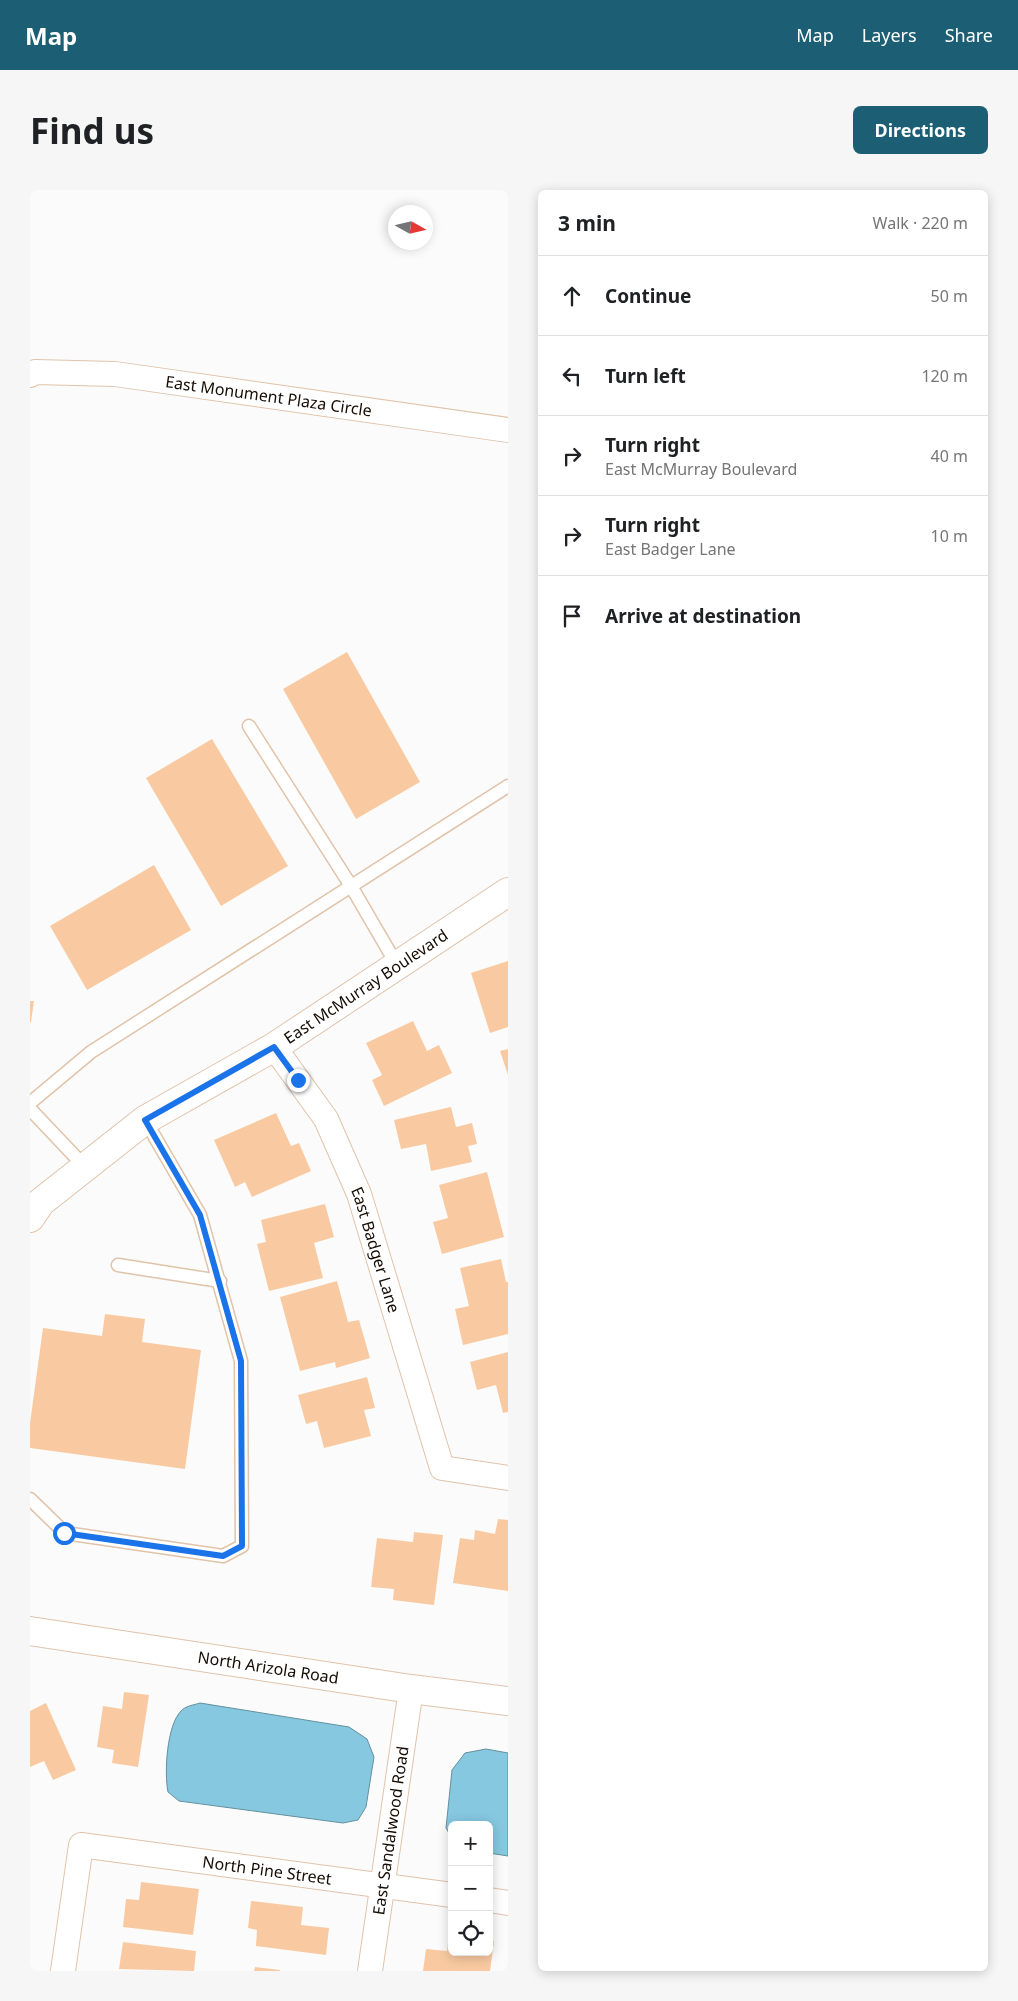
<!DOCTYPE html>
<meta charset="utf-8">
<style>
:root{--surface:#fff;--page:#f6f6f6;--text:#202124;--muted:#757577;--line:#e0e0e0;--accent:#1c5e73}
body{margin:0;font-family:"Noto Sans",sans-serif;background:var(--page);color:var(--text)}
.controls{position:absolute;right:15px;bottom:15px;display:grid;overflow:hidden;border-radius:8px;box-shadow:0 2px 12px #0003}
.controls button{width:45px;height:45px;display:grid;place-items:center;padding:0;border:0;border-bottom:1px solid var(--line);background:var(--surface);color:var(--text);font:25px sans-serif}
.compass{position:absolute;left:358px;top:15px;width:45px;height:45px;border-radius:50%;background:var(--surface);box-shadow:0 2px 12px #0003;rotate:98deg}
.stop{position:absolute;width:15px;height:15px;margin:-11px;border:4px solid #1a73e8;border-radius:50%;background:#fff}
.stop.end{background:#1a73e8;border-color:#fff;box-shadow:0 1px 5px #0008}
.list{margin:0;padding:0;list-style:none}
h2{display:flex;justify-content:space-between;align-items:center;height:65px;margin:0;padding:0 20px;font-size:21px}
h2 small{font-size:16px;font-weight:400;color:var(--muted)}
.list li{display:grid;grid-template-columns:32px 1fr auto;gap:15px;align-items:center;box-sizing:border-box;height:80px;padding:0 20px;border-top:1px solid var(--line)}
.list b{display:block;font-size:19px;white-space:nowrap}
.list p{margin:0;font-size:16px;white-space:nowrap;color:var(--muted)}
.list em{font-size:16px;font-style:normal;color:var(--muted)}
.icon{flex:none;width:28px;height:28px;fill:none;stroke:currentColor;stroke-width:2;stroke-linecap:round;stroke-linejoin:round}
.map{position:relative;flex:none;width:478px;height:1781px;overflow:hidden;border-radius:8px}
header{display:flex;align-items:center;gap:30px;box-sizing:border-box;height:70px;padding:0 25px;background:var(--accent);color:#fff}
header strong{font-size:24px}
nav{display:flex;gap:28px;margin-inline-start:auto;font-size:18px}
.intro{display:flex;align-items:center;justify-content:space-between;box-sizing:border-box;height:120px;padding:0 30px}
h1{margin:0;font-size:35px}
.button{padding:12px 22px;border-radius:8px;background:var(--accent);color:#fff;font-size:18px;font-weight:700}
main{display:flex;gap:30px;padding:0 30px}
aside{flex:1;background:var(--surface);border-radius:8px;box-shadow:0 2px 12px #0003}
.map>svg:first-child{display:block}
.water{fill:#85c8e0;stroke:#63909e}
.building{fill:#f9caa1}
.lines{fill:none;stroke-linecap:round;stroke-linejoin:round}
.lane-casing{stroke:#e0c3a9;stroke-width:15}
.street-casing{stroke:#e0c3a9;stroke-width:26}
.secondary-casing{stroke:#e0c3a9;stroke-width:30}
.lane{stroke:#fff;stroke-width:12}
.street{stroke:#fff;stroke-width:24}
.secondary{stroke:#fff;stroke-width:28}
.route{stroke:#1a73e8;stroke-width:6}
.labels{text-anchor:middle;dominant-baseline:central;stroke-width:4;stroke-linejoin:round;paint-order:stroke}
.street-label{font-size:16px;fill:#150c04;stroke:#fff}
</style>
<header>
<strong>Map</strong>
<nav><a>Map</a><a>Layers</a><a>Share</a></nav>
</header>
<div class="intro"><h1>Find us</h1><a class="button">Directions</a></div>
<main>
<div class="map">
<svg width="478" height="1781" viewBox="0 0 478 1781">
<rect width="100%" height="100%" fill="#fbfbfb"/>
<!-- water -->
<g class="water">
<path d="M170,1513L319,1537L337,1549L344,1567L336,1617L328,1630L313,1633L149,1611L138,1602C134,1582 137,1535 151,1521C155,1516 164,1515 170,1513Z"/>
<path d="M456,1559L478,1563V1666L459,1663V1635H422V1648L416,1638L422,1580L435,1563Z"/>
</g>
<!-- building -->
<g class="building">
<path d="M317,462L390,592L326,629L253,499Z"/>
<path d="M182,549L258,676L191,716L116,588Z"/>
<path d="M124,675L161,740L57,800L20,736Z"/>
<path d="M478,771V837L460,843L441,783Z"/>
<path d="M0,811H4L1,832H0Z"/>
<path d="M383,831L397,861L409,855L422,883L354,916L342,890L352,885L336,853Z"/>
<path d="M478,859V885L470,861Z"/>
<path d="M421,917L426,937L442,933L447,954L438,956L442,972L401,981L396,954L371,959L364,930Z"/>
<path d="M246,923L261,956L269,953L281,981L222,1007L215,992L205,997L184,950Z"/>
<path d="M457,982L474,1047L412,1064L403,1032L418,1028L409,995Z"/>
<path d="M295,1014L304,1047L284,1053L293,1088L239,1101L227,1054L236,1052L231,1030Z"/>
<path d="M471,1069L476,1092H478V1144L433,1155L425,1119L439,1116L430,1078Z"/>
<path d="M307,1091L318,1132L329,1130L340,1168L306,1178L305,1172L270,1181L250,1107Z"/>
<path d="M75,1124L115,1129L112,1152L171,1160L155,1279L0,1258V1233L13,1138L72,1146Z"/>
<path d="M478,1162V1222L473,1223L466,1195L447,1200L440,1172Z"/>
<path d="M337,1187L345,1218L334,1220L341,1246L294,1258L287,1231L276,1234L268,1205Z"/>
<path d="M468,1329L478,1330V1401L423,1393L430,1348L444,1350L445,1340L465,1344Z"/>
<path d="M384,1342L413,1345L404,1415L363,1410L364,1399L341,1397L347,1348L383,1352Z"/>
<path d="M94,1502L119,1505L108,1577L82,1573L84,1560L67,1557L73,1516L92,1519Z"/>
<path d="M16,1513L46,1580L23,1590L14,1571L0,1577V1521Z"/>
<path d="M111,1692L169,1699L163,1745L93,1737L96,1709L109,1710Z"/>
<path d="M221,1711L273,1717L271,1735L299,1738L296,1765L226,1756L227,1740L218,1738Z"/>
<path d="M419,1745L422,1746V1762H459V1750L464,1751L460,1781H393L396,1759L417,1761Z"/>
<path d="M93,1752L166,1761L164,1781L89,1779Z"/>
<path d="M225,1777L250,1780V1781H224Z"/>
</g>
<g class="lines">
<!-- lane casing -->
<g class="lane-casing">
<g id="lane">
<path d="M219,536L321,696L367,775"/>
<path d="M0,913L61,862L478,596"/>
<path d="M0,919L55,977"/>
<path d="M88,1075L190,1091"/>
<path d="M0,1309L35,1343L193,1366L212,1356L211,1171L170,1025L115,930"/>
</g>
</g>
<!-- street casing -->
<g class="street-casing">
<g id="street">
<path id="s1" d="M0,185L5,182L85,184L478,240"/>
<path id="s2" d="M244,857L296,929L329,1004L412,1278L478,1288"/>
<path d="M459,1710L478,1713"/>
<path id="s3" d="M33,1781L51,1655L422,1705"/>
<path id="s4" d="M340,1781L381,1499"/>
</g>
</g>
<!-- secondary casing -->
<g class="secondary-casing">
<g id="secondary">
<path id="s5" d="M0,1028L11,1012L115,930L244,857L478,702"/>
<path id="s6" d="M0,1441L381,1499L478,1511"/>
</g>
</g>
<!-- lane -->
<use href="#lane" class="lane"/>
<!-- street -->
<use href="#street" class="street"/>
<!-- secondary -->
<use href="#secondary" class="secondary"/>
</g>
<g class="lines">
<!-- route -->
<path class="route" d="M34,1343L193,1366L212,1356L211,1171L170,1025L115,930L244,857L268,890"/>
</g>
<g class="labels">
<!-- street labels -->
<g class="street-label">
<text stroke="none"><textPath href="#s1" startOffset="241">East Monument Plaza Circle</textPath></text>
<text stroke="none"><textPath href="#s5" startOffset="410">East McMurray Boulevard</textPath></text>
<text stroke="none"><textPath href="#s2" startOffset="229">East Badger Lane</textPath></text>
<text stroke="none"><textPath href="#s6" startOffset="241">North Arizola Road</textPath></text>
<text stroke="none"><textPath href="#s4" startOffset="142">East Sandalwood Road</textPath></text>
<text stroke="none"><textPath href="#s3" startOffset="315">North Pine Street</textPath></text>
</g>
</g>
</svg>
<div class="controls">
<button>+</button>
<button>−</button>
<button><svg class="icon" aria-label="locate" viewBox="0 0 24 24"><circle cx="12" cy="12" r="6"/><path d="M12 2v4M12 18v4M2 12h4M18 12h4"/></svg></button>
</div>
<svg class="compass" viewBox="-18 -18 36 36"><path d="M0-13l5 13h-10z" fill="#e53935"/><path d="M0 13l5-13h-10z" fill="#757577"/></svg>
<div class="stop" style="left:34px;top:1343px"></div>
<div class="stop end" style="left:268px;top:890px"></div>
</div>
<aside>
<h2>3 min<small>Walk · 220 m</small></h2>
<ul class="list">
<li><svg class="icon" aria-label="ahead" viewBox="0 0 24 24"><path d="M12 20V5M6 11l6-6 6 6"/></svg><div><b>Continue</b></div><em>50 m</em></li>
<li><svg class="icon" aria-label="left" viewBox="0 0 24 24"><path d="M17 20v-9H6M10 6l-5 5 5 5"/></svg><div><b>Turn left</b></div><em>120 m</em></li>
<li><svg class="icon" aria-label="right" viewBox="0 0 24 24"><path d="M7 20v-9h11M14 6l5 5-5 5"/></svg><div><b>Turn right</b><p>East McMurray Boulevard</p></div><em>40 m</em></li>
<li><svg class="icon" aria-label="right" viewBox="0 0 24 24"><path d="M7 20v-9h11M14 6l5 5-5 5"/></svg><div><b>Turn right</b><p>East Badger Lane</p></div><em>10 m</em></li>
<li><svg class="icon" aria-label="arrive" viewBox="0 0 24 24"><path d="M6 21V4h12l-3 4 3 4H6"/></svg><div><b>Arrive at destination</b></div></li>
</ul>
</aside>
</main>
